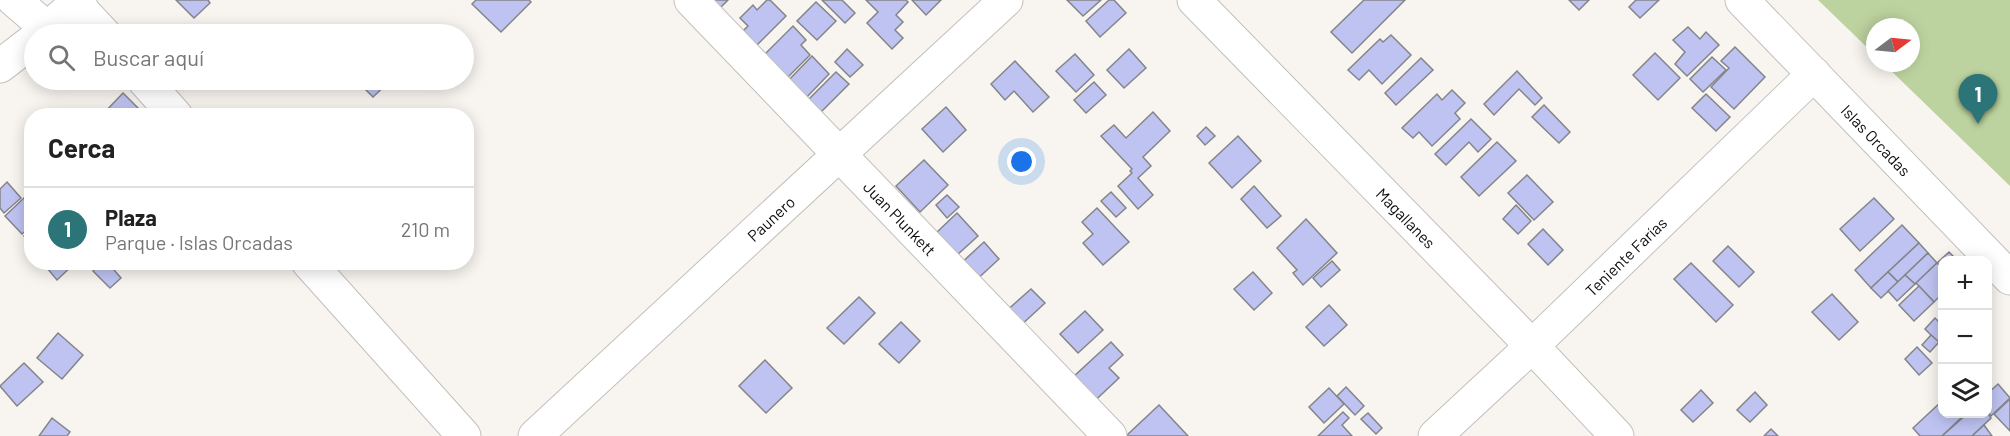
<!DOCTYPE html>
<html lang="es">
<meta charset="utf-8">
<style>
:root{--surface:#fff;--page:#f2f2f2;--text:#222;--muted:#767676;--line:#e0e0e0;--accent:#2b7579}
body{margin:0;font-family:Barlow,sans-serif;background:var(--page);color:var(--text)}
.controls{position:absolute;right:18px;bottom:18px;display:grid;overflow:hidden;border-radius:12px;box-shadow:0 3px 15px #0003}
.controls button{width:54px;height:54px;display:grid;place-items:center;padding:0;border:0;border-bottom:2px solid var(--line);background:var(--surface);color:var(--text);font:30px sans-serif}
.compass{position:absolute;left:1866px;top:18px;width:54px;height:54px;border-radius:50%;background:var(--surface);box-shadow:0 3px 15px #0003;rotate:74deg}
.you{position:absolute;left:1022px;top:162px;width:21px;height:21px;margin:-15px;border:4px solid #fff;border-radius:50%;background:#1a73e8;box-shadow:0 0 0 9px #1a73e833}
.badge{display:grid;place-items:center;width:39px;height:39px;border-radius:50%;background:var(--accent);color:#fff;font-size:20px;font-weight:700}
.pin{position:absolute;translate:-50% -50px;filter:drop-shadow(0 2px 3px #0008)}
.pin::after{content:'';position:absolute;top:32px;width:21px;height:18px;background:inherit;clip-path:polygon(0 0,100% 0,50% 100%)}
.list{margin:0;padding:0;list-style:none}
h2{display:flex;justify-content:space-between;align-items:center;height:78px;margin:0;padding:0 24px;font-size:26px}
h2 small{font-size:20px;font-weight:400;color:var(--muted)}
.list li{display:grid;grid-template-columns:39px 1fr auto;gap:18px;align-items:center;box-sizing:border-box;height:84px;padding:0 24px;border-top:2px solid var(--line)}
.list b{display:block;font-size:22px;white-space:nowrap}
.list p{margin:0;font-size:20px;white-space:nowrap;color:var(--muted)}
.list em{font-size:20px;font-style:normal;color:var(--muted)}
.icon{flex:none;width:33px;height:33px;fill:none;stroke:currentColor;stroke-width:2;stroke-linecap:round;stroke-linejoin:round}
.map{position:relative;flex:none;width:2010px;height:436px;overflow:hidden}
.search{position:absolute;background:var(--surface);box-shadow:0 3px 15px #0003;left:24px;top:24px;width:450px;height:66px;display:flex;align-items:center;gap:15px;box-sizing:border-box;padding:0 21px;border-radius:33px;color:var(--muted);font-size:22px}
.panel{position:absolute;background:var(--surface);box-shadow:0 3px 15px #0003;left:24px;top:108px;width:450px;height:162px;border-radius:24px}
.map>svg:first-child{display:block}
.green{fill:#bdd39f}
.building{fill:#bec3f2;stroke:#848589;stroke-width:1.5}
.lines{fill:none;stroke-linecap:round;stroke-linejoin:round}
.minor-casing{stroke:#c3c0bc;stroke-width:35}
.minor{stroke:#fff;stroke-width:33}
.labels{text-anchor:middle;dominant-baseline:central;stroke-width:4.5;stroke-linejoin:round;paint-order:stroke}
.street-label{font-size:16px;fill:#0e0d0c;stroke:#fff}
</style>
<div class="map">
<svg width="2010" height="436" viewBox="0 0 2010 436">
<rect width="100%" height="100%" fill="#f8f5f0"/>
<!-- green -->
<path class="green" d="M1818,0H2010V186L1883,63H1911V27H1875V55Z"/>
<!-- building -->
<g class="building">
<path d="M176,0H208L210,3L194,18Z"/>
<path d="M476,0H529L531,2L501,32L472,4Z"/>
<path d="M699,0H728L713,15Z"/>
<path d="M767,0H770L786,16L755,47L741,33L748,26L740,18L753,5L757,10Z"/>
<path d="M822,0H842L855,13L845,23Z"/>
<path d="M866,0H906L908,2L896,15L903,22L895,30L903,38L892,49L867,23L878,12Z"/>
<path d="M912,0H941L926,15Z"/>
<path d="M1067,0H1101L1083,16Z"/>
<path d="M1109,0H1114L1126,13L1100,37L1086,21Z"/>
<path d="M1364,0H1405L1352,53L1331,32Z"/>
<path d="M1569,0H1589L1579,10Z"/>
<path d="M1636,0H1659L1640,18L1629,7Z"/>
<path d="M816,2L836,21L817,40L797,21Z"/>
<path d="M793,26L806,40L801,45L810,55L786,79L763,56Z"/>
<path d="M1688,27L1700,39L1706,32L1719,45L1687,76L1675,64L1685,52L1673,40Z"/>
<path d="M1391,35L1411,55L1382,84L1369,70L1359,80L1348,70L1380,39L1383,42Z"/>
<path d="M1735,47L1765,77L1734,109L1711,87L1729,68L1721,61Z"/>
<path d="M847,49L863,65L850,77L835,62Z"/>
<path d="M1129,49L1146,68L1124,88L1107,70Z"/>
<path d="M1655,53L1680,78L1658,100L1633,75Z"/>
<path d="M1075,54L1094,75L1076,92L1056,71Z"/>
<path d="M812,56L829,74L804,100L786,83Z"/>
<path d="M1712,57L1726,70L1703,92L1690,79Z"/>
<path d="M1421,58L1433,70L1396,105L1385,93Z"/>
<path d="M1015,61L1049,97L1033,112L1014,91L1005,100L991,84Z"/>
<path d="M1517,71L1542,98L1535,105L1519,89L1494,115L1484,104Z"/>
<path d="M836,72L849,84L818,115L805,103Z"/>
<path d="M356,80H391L373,97Z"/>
<path d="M1094,82L1106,95L1086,113L1074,100Z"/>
<path d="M1452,90L1465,103L1455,113L1460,119L1432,146L1419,132L1413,138L1402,128L1437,94L1442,100Z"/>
<path d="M123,93L139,109L133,116H101Z"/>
<path d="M1706,94L1730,117L1716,131L1692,108Z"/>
<path d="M1544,105L1570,132L1559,143L1532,117Z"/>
<path d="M946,107L966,130L943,152L922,129Z"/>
<path d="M1153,112L1170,131L1143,157L1151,166L1138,178L1153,195L1138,209L1118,186L1132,173L1130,171L1132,169L1101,136L1114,125L1126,138Z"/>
<path d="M1471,119L1491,139L1478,152L1469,142L1446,165L1435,154Z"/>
<path d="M1206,127L1215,136L1205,145L1197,136Z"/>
<path d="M1238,136L1261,161L1232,188L1209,163Z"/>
<path d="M1497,142L1516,161L1479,196L1461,177Z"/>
<path d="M924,160L948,185L920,212L896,186Z"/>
<path d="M1527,175L1553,202L1534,220L1508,193Z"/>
<path d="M7,182L21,198L4,213L0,208V189Z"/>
<path d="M1254,186L1281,216L1267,228L1241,199Z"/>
<path d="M1111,192L1126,208L1116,217L1101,201Z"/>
<path d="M947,195L959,207L947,218L936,205Z"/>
<path d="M24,198L32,206V225L22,234L5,216Z"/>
<path d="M1874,198L1894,219L1860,251L1840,229Z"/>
<path d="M1516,205L1531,221L1518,234L1503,219Z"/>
<path d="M1097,208L1129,242L1103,265L1083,243L1093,234L1082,222Z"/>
<path d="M957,213L978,236L957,255L936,233Z"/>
<path d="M1306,219L1337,253L1303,285L1293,273L1297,270L1277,248Z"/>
<path d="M1902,225L1919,243L1871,288L1855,270Z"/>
<path d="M32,229V244L24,236Z"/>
<path d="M1543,229L1563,250L1548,265L1528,244Z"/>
<path d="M984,242L999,259L973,283L958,266Z"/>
<path d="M1919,243L1928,253L1898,282L1888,272Z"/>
<path d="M1728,246L1754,272L1739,287L1713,261Z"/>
<path d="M1949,252L1957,260H1942V268L1937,263Z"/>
<path d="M1928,253L1937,263L1915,284L1905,275Z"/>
<path d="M1332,261L1340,270L1321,287L1313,278Z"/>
<path d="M42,262H76L57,280Z"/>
<path d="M103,262H107L121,278L110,288L93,271Z"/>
<path d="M1691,263L1733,305L1716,322L1674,279Z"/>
<path d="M1937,263L1942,268V294L1934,302L1916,283Z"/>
<path d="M1253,272L1272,293L1254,310L1234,289Z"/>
<path d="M1888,272L1898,282L1881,298L1871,288Z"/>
<path d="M1905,275L1915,284L1897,301L1888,291Z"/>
<path d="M1919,286L1934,302L1914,321L1899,305Z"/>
<path d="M1031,289L1045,303L1018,328L1004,313Z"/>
<path d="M1832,294L1858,322L1839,340L1812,312Z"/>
<path d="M859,297L875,313L844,344L827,328Z"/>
<path d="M1329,305L1347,325L1324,346L1306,327Z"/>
<path d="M1085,311L1103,330L1078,353L1060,334Z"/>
<path d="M1935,318L1942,325V346L1925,329Z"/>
<path d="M901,322L920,341L899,363L879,344Z"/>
<path d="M58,333L83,355L62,379L37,358Z"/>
<path d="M1931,335L1939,342L1930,352L1922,345Z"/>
<path d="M1111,342L1123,355L1109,368L1119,378L1087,408L1071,379Z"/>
<path d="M1917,347L1932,363L1919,375L1905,359Z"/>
<path d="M765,360L792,388L766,413L739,386Z"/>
<path d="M24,363L43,382L17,406L0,386Z"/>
<path d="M1998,384L2010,398L1991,416L1988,412V393Z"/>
<path d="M1346,387L1364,406L1355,415L1337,396Z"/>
<path d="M1329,388L1344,404L1324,423L1309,407Z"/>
<path d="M1701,390L1713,403L1693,422L1681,410Z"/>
<path d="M1755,392L1767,405L1750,422L1737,410Z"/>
<path d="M2010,399V431L1994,414Z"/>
<path d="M1942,401V414L1964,415L1942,436H1920L1913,428Z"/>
<path d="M1159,405L1188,436H1126Z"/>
<path d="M1343,412L1349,418L1342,425L1352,436H1318Z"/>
<path d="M1368,413L1382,428L1376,434L1361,419Z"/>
<path d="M1988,413L1991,418L1972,436H1942L1967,414Z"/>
<path d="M52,418L70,432L67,436H39Z"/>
<path d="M1984,425L1992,436H1972Z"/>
<path d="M1771,429L1778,436H1764Z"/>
</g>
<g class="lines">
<!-- minor casing -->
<g class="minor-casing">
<g id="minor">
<path d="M14,0L48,29"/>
<path id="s1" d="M691,0L1110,436"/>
<path id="s2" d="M1194,0L1532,346L1617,436"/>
<path id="s3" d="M1742,0L2010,278"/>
<path d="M76,4L104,34"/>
<path d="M41,34L80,0"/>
<path d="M0,66L34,40"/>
<path d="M144,80L176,116"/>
<path d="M308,262L464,436"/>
<path id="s4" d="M535,436L1006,0"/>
<path id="s5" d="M1435,436L1532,346L1814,74"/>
</g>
</g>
<!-- minor -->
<use href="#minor" class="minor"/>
</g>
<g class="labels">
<!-- street labels -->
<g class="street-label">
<text stroke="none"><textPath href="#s3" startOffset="194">Islas Orcadas</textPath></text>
<text stroke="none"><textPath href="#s2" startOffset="304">Magallanes</textPath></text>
<text stroke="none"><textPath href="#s4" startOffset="321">Paunero</textPath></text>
<text stroke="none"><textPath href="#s1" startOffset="302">Juan Plunkett</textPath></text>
<text stroke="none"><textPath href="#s5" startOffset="262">Teniente Farías</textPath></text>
</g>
</g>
</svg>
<div class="controls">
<button>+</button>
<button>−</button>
<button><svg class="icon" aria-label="layers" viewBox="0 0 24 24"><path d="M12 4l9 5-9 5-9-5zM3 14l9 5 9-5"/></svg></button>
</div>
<svg class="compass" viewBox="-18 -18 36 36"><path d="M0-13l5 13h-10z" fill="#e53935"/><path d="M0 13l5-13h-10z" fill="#767676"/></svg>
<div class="you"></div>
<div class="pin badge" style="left:1978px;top:124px">1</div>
<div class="search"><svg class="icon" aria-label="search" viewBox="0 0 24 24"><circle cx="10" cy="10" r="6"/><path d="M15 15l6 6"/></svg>Buscar aquí</div>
<section class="panel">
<h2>Cerca<small></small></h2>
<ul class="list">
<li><span class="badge">1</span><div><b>Plaza</b><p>Parque · Islas Orcadas</p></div><em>210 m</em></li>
</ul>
</section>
</div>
